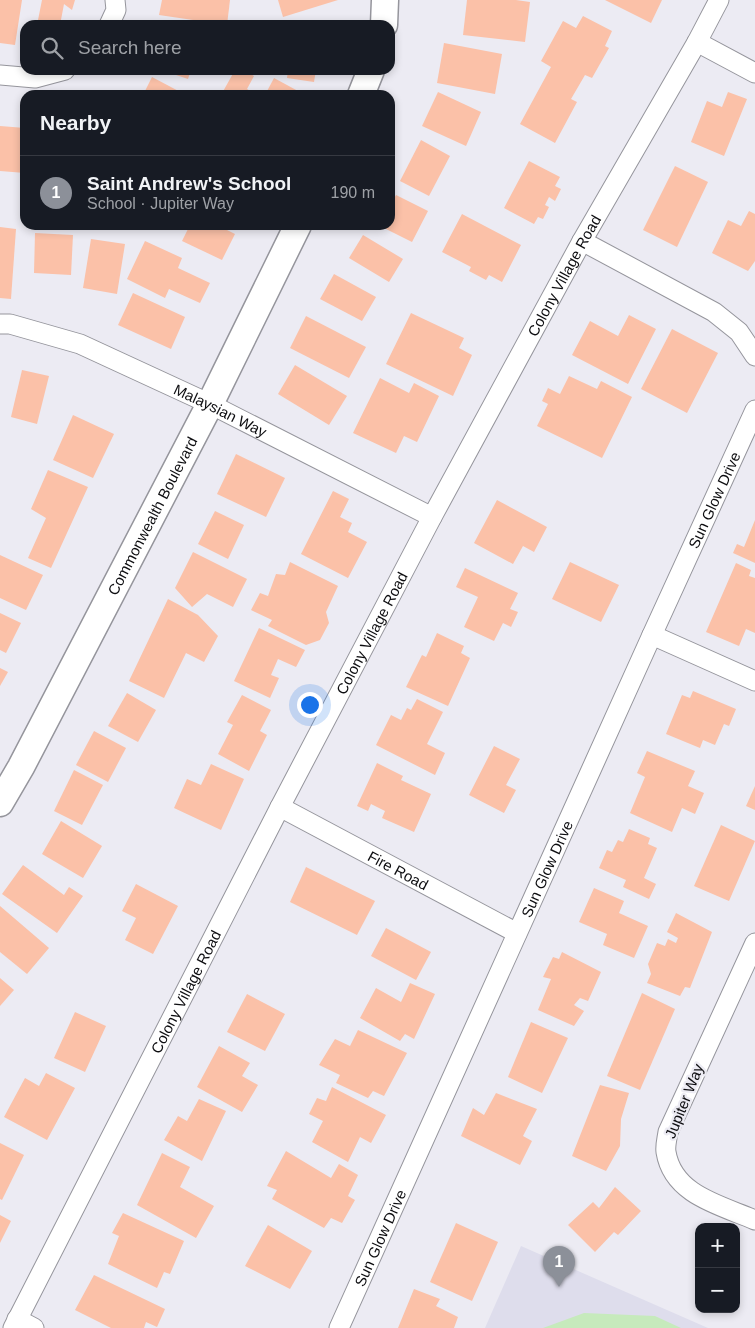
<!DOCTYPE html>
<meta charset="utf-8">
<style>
:root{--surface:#171b24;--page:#242831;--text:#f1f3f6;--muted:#9ea1a6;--line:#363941;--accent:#8c9099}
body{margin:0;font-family:Helvetica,sans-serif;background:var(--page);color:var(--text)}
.controls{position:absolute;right:15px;bottom:15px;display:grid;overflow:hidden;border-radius:10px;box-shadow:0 2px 8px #0003}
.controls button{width:45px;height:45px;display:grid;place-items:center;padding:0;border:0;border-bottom:1px solid var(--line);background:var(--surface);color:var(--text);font:25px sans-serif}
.you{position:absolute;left:309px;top:704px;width:18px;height:18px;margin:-12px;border:4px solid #fff;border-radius:50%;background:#1a73e8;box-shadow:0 0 0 8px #1a73e833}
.badge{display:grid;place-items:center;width:32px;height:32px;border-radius:50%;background:var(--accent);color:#fff;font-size:16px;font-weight:700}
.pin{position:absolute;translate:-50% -41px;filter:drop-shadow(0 1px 2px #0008)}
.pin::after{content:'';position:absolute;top:26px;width:18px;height:15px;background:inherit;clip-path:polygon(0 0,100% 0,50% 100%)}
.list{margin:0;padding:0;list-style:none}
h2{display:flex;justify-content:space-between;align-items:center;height:65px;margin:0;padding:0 20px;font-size:21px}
h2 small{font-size:16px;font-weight:400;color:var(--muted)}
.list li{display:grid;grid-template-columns:32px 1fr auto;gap:15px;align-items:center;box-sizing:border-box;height:75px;padding:0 20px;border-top:1px solid var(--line)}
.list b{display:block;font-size:19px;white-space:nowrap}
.list p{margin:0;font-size:16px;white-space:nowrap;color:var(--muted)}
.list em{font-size:16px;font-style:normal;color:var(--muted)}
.icon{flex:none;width:28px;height:28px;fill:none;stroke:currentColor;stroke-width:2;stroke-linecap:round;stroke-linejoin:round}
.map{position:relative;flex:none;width:755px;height:1328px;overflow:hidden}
.search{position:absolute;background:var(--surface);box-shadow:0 2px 8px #0003;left:20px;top:20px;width:375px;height:55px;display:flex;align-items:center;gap:12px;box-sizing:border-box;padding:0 18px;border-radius:15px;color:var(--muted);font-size:19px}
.panel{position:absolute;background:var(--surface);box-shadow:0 2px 8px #0003;left:20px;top:90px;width:375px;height:140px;border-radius:15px}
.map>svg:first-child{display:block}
.built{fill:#deddec}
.green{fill:#c6eabc}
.building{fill:#fbc1a8}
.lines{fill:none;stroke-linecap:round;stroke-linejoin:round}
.street-casing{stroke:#95959c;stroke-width:21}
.secondary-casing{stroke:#95959c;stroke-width:29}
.street{stroke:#fff;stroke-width:19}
.secondary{stroke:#fff;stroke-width:26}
.labels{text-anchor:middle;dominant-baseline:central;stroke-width:4.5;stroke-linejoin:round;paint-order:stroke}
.street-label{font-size:15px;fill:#0d0d10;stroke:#ecebf3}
</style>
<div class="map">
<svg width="755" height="1328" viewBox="0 0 755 1328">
<rect width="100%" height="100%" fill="#ecebf3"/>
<!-- built -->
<path class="built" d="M521,1246L708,1328H485Z"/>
<!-- green -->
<path class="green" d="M584,1313L655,1316L681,1328H543Z"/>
<!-- building -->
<g class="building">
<path d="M0,0H22L15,45L0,43Z"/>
<path d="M42,0H75L72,10L64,4L60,25H37Z"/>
<path d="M162,0H230L227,25L159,15Z"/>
<path d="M278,0H338L283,17Z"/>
<path d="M467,0H516L530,2L525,42L463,35Z"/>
<path d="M605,0H662L651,23Z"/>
<path d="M583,16L612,31L605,46L609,48L592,78L585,75L571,99L577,102L555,143L520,124L551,67L541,61L563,21L576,28Z"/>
<path d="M444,43L502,54L495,94L437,83Z"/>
<path d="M161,70H191L188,79Z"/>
<path d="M235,70H244L254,76L247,89L257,95H221Z"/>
<path d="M288,70H316L314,82L287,78Z"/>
<path d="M152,77L186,95H143Z"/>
<path d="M274,78L298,91L296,95H265Z"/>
<path d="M438,92L481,112L466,146L422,126Z"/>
<path d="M728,92L747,99L724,156L691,142L707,101L722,107Z"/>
<path d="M0,126L25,128V173L0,171Z"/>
<path d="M421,140L450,156L429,196L400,181Z"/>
<path d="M529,161L560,177L555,186L561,189L555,201L549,197L545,205L549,207L543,219L538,217L534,224L504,208Z"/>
<path d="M675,166L708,182L677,247L643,230Z"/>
<path d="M396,195L428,211L412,242L378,225H390V206Z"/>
<path d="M749,211L755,214V261L748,271L712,253L728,220L741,226Z"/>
<path d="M462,214L521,245L502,282L489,275L486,280L469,271L471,267L442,252Z"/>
<path d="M190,225H217L235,234L222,260L182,241Z"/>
<path d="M0,227L16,229L11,299L0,298Z"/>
<path d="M35,233L73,235L71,275L34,273Z"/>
<path d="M363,235L403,259L389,282L349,258Z"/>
<path d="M91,239L125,244L117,294L83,288Z"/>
<path d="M145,241L182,258L178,268L210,283L200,303L169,289L165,298L127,279Z"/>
<path d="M334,274L376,297L362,321L320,299Z"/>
<path d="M133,293L185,317L171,349L118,325Z"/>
<path d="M411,313L464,338L459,348L472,355L453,396L386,364Z"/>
<path d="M629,315L656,329L628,384L572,355L590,321L618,336Z"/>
<path d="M306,316L366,347L349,378L290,348Z"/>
<path d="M672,329L718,353L687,413L641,389Z"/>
<path d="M295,365L347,396L329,425L278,394Z"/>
<path d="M22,370L49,376L37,424L11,417Z"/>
<path d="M569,376L597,389L601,381L632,397L602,458L537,426L548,404L542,401L548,388L560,394Z"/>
<path d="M380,378L409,393L414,383L439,396L417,442L404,436L396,453L353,433Z"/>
<path d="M73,415L114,434L93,478L53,460Z"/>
<path d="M236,454L285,478L266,517L217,494Z"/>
<path d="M48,470L88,487L51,568L28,558L46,518L31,509Z"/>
<path d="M333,491L349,499L340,517L352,523L348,532L367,542L348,578L301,554Z"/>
<path d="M497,500L547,527L534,552L523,546L513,564L474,543Z"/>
<path d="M215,511L244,525L228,559L198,544Z"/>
<path d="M755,520V563L733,553L737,544L744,547Z"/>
<path d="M193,552L247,579L233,607L207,594L192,607L175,588Z"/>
<path d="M0,555L43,575L26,610L0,598Z"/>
<path d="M290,562L338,586L326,612L329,623L320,640L306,645L268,626L272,620L251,610L260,593L268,596L276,574L285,575Z"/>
<path d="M570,562L619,585L601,622L552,599Z"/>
<path d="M736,563L751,570L749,576L755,578V633L746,629L739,646L706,632Z"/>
<path d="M465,568L518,593L510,609L518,612L511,627L503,623L494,641L464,627L478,597L456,587Z"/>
<path d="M168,599L198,615L218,636L204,662L186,653L164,698L129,681Z"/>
<path d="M0,613L21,623L6,653L0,650Z"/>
<path d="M259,628L305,650L296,667L278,659L271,675L279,678L270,698L234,681Z"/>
<path d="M437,633L464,646L461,653L470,658L448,706L406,687L422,655L426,657Z"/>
<path d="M0,668L8,672L0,686Z"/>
<path d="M693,691L736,709L729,726L724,724L715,745L703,740L700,748L666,734L682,695L690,698Z"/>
<path d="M127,693L156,710L138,742L108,726Z"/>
<path d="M242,695L271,710L260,731L267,735L249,771L218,754L233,725L227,722Z"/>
<path d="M417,699L443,712L427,744L445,753L435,775L376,745L391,715L401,720L407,708L411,710Z"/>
<path d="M94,731L126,748L108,782L76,765Z"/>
<path d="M494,746L520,759L506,785L516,790L504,813L469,795Z"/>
<path d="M647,751L695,771L688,786L704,793L695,814L682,808L672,832L630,813L645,777L637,773Z"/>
<path d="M377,763L403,776L401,780L431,794L414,832L382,818L385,811L371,804L368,811L357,806Z"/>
<path d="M211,764L244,779L221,830L174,808L187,779L201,785Z"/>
<path d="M74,770L103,785L82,825L54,811Z"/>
<path d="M755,786V810L746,806Z"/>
<path d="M61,821L102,846L83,878L42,854Z"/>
<path d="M721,825L755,841L729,901L694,886Z"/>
<path d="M629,829L650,838L648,844L657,848L644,878L656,884L649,899L623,887L626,880L599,868L607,850L612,852L618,840L623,842Z"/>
<path d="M23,865L64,895L69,887L83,896L57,933L2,894Z"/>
<path d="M306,867L375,901L357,935L290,902Z"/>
<path d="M136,884L178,906L153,954L125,940L136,918L122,911Z"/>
<path d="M594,888L624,901L619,913L648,926L634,958L603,945L607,934L579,922Z"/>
<path d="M0,906L49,948L27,974L0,952Z"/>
<path d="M676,913L712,932L690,988L685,987L680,996L647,983L651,974L648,964L657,943L665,946L668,939L676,943L678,938L667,932Z"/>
<path d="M386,928L431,952L416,980L371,956Z"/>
<path d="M562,952L601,972L588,1001L580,998L574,1005L584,1011L574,1026L538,1010L551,979L543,977L553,957L559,959Z"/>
<path d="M0,978L14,990L0,1006Z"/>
<path d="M410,983L435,994L414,1039L405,1034L400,1041L360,1018L376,988L401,1002Z"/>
<path d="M642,993L675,1009L640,1090L607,1076Z"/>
<path d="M247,994L285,1014L265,1051L227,1032Z"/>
<path d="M75,1012L106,1026L85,1072L54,1058Z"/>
<path d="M531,1022L568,1038L542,1093L508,1077Z"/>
<path d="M358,1030L407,1053L384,1096L373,1091L368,1098L336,1083L340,1075L319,1065L335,1039L350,1046Z"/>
<path d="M219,1046L250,1063L242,1076L258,1085L242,1112L197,1087Z"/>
<path d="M46,1073L75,1088L47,1140L4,1117L25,1078L39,1086Z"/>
<path d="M600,1085L629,1093L621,1119L620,1146L606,1171L572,1156Z"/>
<path d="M332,1087L386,1115L371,1143L360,1137L348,1162L312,1142L323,1121L309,1114L317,1098L326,1101Z"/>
<path d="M496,1093L537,1109L523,1136L532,1141L520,1165L461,1136L473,1108L484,1115Z"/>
<path d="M199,1099L226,1111L202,1161L164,1140L178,1116L187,1121Z"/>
<path d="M0,1143L24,1155L2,1200L0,1199Z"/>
<path d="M286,1151L331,1178L339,1164L358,1175L348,1196L355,1200L342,1223L331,1218L324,1228L272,1199L277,1190L267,1186Z"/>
<path d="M162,1153L190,1167L180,1187L214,1206L196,1238L137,1205Z"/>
<path d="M615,1187L641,1211L618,1235L614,1232L595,1252L568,1225L593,1202L599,1208Z"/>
<path d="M123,1213L184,1241L170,1274L164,1272L157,1288L108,1264L119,1236L112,1233Z"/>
<path d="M0,1215L11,1221L0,1243Z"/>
<path d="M456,1223L498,1242L472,1301L430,1282Z"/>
<path d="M268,1225L312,1251L290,1289L245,1266Z"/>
<path d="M94,1275L165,1309L157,1327L146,1322L144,1328H111L75,1310Z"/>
<path d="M414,1289L440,1299L436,1306L458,1317L454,1328H398Z"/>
</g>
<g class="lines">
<!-- street casing -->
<g class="street-casing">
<g id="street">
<path d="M109,25L116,10L115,0"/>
<path d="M697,42L755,73"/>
<path d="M0,75L35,78L65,70"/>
<path d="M582,241L714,312L739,332L755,356"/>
<path id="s1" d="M0,324H10L80,344L210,404L432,517"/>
<path d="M652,635L755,681"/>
<path id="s2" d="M280,807L517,933"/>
<path d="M755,943L668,1132C667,1139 665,1146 666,1152C673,1195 720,1205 755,1220"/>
<path d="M17,1319L34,1328"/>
<path id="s3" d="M13,1328L280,807L432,517L582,241L697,42L719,0"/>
<path id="s4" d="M339,1328L652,635L755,410"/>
</g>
</g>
<!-- secondary casing -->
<g class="secondary-casing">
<g id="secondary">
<path d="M384,25L385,0"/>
<path d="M361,95L371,70"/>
<path id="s5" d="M0,803L21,767L210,404L298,225"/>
</g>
</g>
<!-- street -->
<use href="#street" class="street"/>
<!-- secondary -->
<use href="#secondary" class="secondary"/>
</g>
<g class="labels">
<!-- street labels -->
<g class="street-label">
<text stroke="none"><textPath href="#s3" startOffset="1188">Colony Village Road</textPath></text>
<text stroke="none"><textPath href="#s1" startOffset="238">Malaysian Way</textPath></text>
<text stroke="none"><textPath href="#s4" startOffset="909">Sun Glow Drive</textPath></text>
<text stroke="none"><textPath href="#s5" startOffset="325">Commonwealth Boulevard</textPath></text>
<text stroke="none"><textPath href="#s3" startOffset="782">Colony Village Road</textPath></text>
<text stroke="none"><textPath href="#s4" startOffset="504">Sun Glow Drive</textPath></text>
<text stroke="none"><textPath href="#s2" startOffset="134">Fire Road</textPath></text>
<text stroke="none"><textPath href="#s3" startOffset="378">Colony Village Road</textPath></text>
<text transform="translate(684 1101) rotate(-68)">Jupiter Way</text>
<text stroke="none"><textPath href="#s4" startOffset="99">Sun Glow Drive</textPath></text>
</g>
</g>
</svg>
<div class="controls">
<button>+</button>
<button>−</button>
</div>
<div class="you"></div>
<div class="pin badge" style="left:559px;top:1287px">1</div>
<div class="search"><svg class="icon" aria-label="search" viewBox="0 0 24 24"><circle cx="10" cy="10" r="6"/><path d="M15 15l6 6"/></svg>Search here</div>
<section class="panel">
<h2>Nearby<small></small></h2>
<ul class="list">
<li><span class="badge">1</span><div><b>Saint Andrew's School</b><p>School · Jupiter Way</p></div><em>190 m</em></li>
</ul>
</section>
</div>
